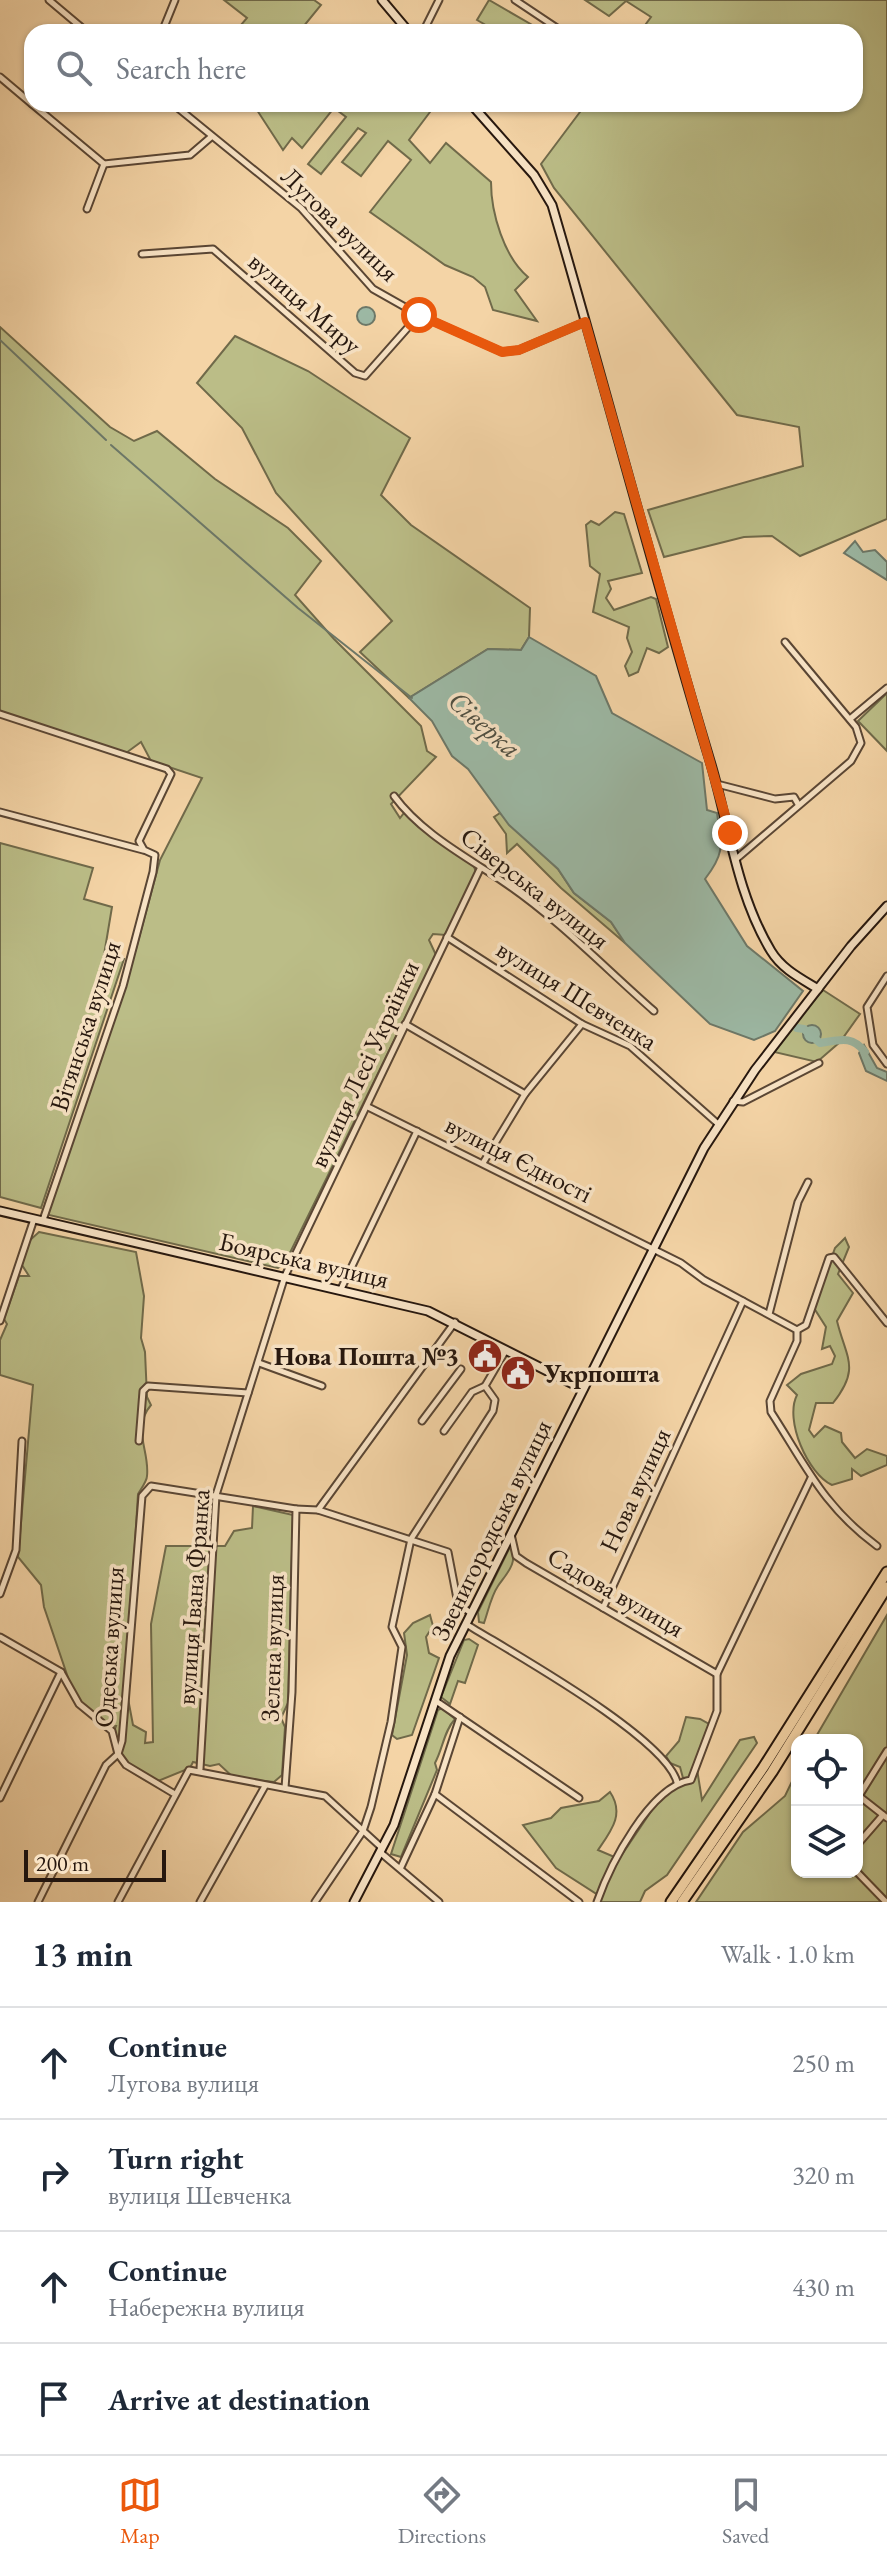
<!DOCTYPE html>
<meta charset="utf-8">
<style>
:root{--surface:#fff;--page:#f6f6f7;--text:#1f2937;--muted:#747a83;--line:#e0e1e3;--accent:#ea580c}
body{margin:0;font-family:"EB Garamond",serif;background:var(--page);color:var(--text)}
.controls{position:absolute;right:24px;bottom:24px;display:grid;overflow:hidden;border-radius:16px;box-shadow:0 2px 6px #0004}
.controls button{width:72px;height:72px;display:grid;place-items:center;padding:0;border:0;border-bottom:2px solid var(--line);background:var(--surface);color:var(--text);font:40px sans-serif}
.scale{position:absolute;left:24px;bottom:20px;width:142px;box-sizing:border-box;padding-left:8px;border:4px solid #26170e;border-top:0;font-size:22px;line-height:28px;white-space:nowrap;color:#26170e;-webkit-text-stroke:6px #f8e3c5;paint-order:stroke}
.stop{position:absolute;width:24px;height:24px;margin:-18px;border:6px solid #ea580c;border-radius:50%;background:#fff}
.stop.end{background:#ea580c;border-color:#fff;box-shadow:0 2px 8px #0008}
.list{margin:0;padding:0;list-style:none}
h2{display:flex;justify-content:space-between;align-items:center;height:104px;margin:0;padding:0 32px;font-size:34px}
h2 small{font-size:26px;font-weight:400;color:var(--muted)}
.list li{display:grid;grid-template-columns:52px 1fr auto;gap:24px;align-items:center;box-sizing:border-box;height:112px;padding:0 32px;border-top:2px solid var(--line)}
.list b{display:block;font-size:30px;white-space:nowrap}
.list p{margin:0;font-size:26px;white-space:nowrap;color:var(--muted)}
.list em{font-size:26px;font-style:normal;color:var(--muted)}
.icon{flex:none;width:44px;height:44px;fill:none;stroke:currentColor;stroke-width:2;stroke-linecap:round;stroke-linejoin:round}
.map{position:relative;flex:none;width:887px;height:1902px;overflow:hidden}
.search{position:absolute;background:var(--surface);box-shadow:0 2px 6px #0004;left:24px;right:24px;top:24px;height:88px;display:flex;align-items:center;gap:20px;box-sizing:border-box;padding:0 28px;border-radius:24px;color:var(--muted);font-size:30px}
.sheet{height:552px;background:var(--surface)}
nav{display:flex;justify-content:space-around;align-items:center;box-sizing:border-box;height:112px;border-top:2px solid var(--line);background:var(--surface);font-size:22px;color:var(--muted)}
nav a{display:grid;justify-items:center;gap:4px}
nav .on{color:var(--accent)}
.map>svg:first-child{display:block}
.green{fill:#bbbd87;stroke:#706a4a;stroke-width:2}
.water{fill:#9cb8a4;stroke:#6d7868;stroke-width:2}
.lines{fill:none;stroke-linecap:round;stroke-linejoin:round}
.stream{stroke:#6d7868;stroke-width:2}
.river{stroke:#9cb8a4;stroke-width:8}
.street-casing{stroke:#5a4634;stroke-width:9}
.secondary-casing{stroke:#26170e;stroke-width:11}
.highway-casing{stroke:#26170e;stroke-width:13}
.street{stroke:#f8e3c5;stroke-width:5}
.secondary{stroke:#f8e3c5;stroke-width:7}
.highway{stroke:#f4d4a6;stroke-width:9}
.route{stroke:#ea580c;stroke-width:10}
.labels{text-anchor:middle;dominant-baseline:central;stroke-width:7;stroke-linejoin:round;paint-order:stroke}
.street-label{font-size:26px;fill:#26170e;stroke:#f8e3c5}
.poi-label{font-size:26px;font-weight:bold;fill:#26170e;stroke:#f8e3c5;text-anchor:end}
.water-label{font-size:28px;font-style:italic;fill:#4f4f42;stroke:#f8e3c5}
</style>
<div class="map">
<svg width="887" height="1902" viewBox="0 0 887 1902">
<rect width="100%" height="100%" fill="#f4d4a6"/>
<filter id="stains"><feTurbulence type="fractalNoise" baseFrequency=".0025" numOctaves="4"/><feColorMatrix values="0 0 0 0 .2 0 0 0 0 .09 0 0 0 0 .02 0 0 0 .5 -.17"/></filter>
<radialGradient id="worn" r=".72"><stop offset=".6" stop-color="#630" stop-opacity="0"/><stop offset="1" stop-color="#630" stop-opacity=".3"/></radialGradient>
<!-- green -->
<g class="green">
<path d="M224,0H314L321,5L299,32H235L247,18Z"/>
<path d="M489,0L534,26L530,32H498L477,20Z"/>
<path d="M585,0H887V519L800,556L772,536L744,537L664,557L648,510L803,466L799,427L737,415L554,188L541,164L586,104H855V32H640L651,17L626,1L609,16Z"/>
<path d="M253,104H428L433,108L409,140L430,163L446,143L491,182C491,213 504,257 528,277L515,290L537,321L493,310L485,287L473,277L445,265L370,212L411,160L388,141L361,176L342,162L366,133L358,128L321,174L308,164L346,117L334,108L302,148L292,138L283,150Z"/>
<path d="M0,327L110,427L134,441L157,431L215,479L288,528L321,561L295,595L334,639L421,726L427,751L436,757L391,804L400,818L404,813L473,864L477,875L446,935L433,934L429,940L436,955L285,1263L278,1268L49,1215L45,1204L136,949L160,860L202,778L151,761L141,742L126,753L0,713Z"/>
<path d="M235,336L308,371L410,438L381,495L411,525L530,608L529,637L521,650L488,649L409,698L360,652L392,621L276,493L242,428L197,383Z"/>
<path d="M615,512L624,514L642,573L608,581L611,589L606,598L614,610L651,597L656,599L668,647L659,653L647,648L638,672L629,676L625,666L632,652L627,638L629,627L593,612L600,574L590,566L586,525L591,521L599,525Z"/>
<path d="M887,693V751L858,721Z"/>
<path d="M500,813L558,869L574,893L611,922L625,943L561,888L517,844L507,853L506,834L494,817Z"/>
<path d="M0,843L93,868L84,899L112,907L104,955L124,959L41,1208L0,1197Z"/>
<path d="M823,990L860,1014L840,1042L817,1062L770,1051Z"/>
<path d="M39,1232L136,1252L144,1296L141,1338L145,1352L147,1397L151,1405C131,1429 150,1450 147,1476C147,1481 141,1489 138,1494L126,1688L133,1725L146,1732L145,1743L153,1742L151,1624L166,1546H225L234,1531L252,1528L253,1506L293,1515L288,1703L281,1718L285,1727L282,1775L274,1782L234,1778L219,1764L210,1766L193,1762L190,1768L158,1781H147L127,1769L114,1732L116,1726H107L78,1707L44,1607L41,1585L18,1557L33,1385L0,1375V1340L7,1324L4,1319L19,1276H29L22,1265L29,1241Z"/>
<path d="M845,1238L849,1247L838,1274L853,1293L837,1321C846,1358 861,1368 833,1403H816L809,1430L814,1437L825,1426L841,1433L842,1442L855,1458L867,1449L887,1456V1465L861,1476L852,1469V1479L832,1485C808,1474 784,1420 797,1395L787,1385L801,1374L832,1364L835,1356L830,1346L822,1349L826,1327L814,1308L835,1248Z"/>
<path d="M510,1547C519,1562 507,1573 498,1586C491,1596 488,1612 484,1623L479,1622L478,1612Z"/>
<path d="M430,1615L433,1626L426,1637L429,1653L439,1658L412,1735L397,1739L392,1735L407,1655L404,1633L413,1623Z"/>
<path d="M887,1615V1902H696L743,1832L785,1796L797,1771V1872H857V1740H814Z"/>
<path d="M469,1639L478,1645L465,1683L458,1681L450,1704L441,1697L464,1640Z"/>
<path d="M442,1708L455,1719C444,1731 443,1748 435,1763L437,1770L401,1857L391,1854L438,1710Z"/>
<path d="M686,1717L700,1719L709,1724L696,1763L702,1800L740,1740L754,1737L757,1743L667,1875L645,1891L640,1902H599L601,1897L556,1868L523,1825L551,1818L561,1808L599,1801L610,1792C625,1814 611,1831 598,1850L619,1859L658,1801L683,1778L680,1767L670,1763L666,1756L679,1741Z"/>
</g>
<!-- water -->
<g class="water">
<circle cx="366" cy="316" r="9"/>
<path d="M855,541L863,552L875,550L887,562V580L844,553Z"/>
<path d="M529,637L596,676L612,713L702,763L707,810L717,813C722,846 725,853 705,879L747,946L803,991L775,1031L754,1040L710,1024L625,943L611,922L574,893L558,869L509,825L468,769L452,756L432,721L409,698L488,649L521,650Z"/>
<circle cx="812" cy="1034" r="9"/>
<path d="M864,1045L877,1068L887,1072V1081L866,1071L859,1053Z"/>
</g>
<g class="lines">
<!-- stream -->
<g class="stream">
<path d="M0,340L106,440"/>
<path d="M111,445L298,608L412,698"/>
</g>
<!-- river -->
<path class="river" d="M797,1028L804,1029L820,1043C840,1040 852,1035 865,1052"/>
<!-- street casing -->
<g class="street-casing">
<g id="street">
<path d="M49,0L87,32"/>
<path d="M515,0L563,32"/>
<path d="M162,32L175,0"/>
<path d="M423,32L439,0"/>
<path d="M0,77L32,104"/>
<path d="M32,104L104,164L190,155L211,137"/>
<path d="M173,104L301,208L373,289L419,315L502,352L519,350L585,322"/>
<path d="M87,209L104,164"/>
<path d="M142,254L213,249L355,373L365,376L419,315"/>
<path d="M0,714L167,769L171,774L139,841L144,850L155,855L153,872L123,986L43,1220"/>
<path d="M850,719L887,688"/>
<path d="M717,784L775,799L794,797L798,804"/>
<path d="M394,796C422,834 467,857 505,883C558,919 605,968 654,1011"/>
<path d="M0,812L143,850"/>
<path d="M735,860L851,761L861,743L856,727L785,642"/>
<path d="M447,937L582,1024L630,1046L717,1123"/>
<path d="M887,976L867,1007L873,1045L887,1064"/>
<path d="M405,1024L525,1094"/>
<path d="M733,1101L743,1102L819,1063"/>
<path d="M368,1107L681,1263L704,1280L797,1330V1341L770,1401L771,1412C806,1466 823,1506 877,1546"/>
<path d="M483,1163L525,1094L582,1024"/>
<path d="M341,1289L417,1131"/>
<path d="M769,1314L798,1202L808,1182"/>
<path d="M0,1321L34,1219"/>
<path d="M797,1330L806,1325L829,1258L834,1257L887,1323"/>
<path d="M259,1363L322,1386"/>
<path d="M422,1421L461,1369"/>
<path d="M444,1431L472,1392L485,1386"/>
<path d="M139,1441L143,1391L148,1386L248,1393"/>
<path d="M318,1510L448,1552L458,1604L471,1613"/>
<path d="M511,1534L516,1556L526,1563L717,1674"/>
<path d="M0,1594L16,1550L22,1441"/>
<path d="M603,1608L743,1301"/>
<path d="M466,1624C511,1652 665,1737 677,1782"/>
<path d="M0,1637L61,1672L79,1704L112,1731L118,1754L126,1765L173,1793"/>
<path d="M436,1701L579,1798"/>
<path d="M887,1751L859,1796L887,1818"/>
<path d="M200,1769L216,1495L285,1276L480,869"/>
<path d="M285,1788L292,1692L296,1509L318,1510L455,1322"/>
<path d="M435,1794L579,1902"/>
<path d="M0,1798L61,1672"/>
<path d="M857,1845L883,1815"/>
<path d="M381,1853L439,1902"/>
<path d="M401,1867L435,1794L460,1717"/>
<path d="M857,1872L886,1902"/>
<path d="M38,1902L106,1765L118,1754L122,1741L142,1496L151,1486L296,1509"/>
<path d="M118,1902L189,1770L325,1796L382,1848"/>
<path d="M200,1902L265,1786"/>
<path d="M315,1902L363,1831L371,1807L391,1722L402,1647L392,1627L411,1539L493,1411L495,1400L485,1386L506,1350"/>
<path d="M597,1902C610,1865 650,1786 691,1780L717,1711V1674L811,1478"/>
</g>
</g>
<!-- secondary casing -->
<g class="secondary-casing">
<g id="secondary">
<path d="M382,0L409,32"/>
<path d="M471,104L534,175L552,205C606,389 654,576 710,761C729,824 736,893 771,951C782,969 800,978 818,989"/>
<path d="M0,1211L428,1311L583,1389"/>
<path d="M354,1902L394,1825L450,1656L704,1148L755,1070L851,946L887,906"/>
</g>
</g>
<!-- highway casing -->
<g class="highway-casing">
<g id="highway">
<path d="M671,1902L763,1768L887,1572"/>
<path d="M682,1902L772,1772L887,1587"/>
</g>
</g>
<!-- street -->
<use href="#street" class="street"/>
<!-- secondary -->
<use href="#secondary" class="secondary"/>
<!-- highway -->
<use href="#highway" class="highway"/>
</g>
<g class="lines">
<!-- route -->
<path class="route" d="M419,315L502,352L519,350L585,322L730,833"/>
</g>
<!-- icons -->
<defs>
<g id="civic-disc" transform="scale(1.8)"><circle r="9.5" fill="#8f2418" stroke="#f8e3c5"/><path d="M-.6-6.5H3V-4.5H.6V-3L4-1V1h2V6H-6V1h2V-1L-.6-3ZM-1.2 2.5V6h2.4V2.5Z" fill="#fff"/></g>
</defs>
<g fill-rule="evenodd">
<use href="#civic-disc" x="485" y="1356"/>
<use href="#civic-disc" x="518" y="1373"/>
</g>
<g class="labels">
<!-- street labels -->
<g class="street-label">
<text transform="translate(340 224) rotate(44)">Лугова вулиця</text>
<text transform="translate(305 303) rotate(41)">вулиця Миру</text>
<text transform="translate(535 888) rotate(38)">Сіверська вулиця</text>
<text transform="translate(577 995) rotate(32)">вулиця Шевченка</text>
<text transform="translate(85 1026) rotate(-72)">Вітянська вулиця</text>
<text transform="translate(364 1064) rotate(-65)">вулиця Лесі Українки</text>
<text transform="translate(519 1159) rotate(27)">вулиця Єдності</text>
<text transform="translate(304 1260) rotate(13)">Боярська вулиця</text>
<text transform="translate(635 1490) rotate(-65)">Нова вулиця</text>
<text transform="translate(491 1530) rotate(-64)">Звенигородська вулиця</text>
<text transform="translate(616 1592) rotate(30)">Садова вулиця</text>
<text transform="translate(193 1597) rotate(-86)">вулиця Івана Франка</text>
<text transform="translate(109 1647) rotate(-86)">Одеська вулиця</text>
<text transform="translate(272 1648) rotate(-88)">Зелена вулиця</text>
</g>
<!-- poi labels -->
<g class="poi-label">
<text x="459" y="1356">Нова Пошта №3</text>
<text x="544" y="1373" text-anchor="start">Укрпошта</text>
</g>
<!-- water labels -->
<g class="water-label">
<text transform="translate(485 724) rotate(41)">Сіверка</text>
</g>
</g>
<rect width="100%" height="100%" filter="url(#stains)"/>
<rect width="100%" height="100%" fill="url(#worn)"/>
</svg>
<div class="controls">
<button><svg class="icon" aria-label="locate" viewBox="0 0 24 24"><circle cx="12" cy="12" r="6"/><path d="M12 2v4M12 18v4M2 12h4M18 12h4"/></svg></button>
<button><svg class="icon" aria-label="layers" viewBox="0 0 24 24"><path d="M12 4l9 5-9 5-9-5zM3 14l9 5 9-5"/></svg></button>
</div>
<div class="scale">200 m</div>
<div class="stop" style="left:419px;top:315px"></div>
<div class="stop end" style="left:730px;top:833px"></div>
<div class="search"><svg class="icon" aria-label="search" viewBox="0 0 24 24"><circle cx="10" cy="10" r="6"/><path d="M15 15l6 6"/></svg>Search here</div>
</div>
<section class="sheet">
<h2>13 min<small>Walk · 1.0 km</small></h2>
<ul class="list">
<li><svg class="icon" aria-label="ahead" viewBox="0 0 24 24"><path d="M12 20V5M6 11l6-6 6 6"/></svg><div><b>Continue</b><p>Лугова вулиця</p></div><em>250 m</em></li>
<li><svg class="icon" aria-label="right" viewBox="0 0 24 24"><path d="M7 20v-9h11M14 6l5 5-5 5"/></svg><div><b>Turn right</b><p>вулиця Шевченка</p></div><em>320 m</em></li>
<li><svg class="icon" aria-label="ahead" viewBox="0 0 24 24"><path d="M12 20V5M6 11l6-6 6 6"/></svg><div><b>Continue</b><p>Набережна вулиця</p></div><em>430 m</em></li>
<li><svg class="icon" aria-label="arrive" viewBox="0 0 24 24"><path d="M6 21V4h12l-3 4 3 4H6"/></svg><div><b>Arrive at destination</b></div></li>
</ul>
</section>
<nav>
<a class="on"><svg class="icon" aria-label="map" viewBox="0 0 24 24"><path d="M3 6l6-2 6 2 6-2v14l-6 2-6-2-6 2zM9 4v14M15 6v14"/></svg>Map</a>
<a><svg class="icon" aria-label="directions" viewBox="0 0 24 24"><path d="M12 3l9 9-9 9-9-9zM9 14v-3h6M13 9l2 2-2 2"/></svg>Directions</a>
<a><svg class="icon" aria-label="saved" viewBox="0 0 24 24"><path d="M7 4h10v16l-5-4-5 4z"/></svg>Saved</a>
</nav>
